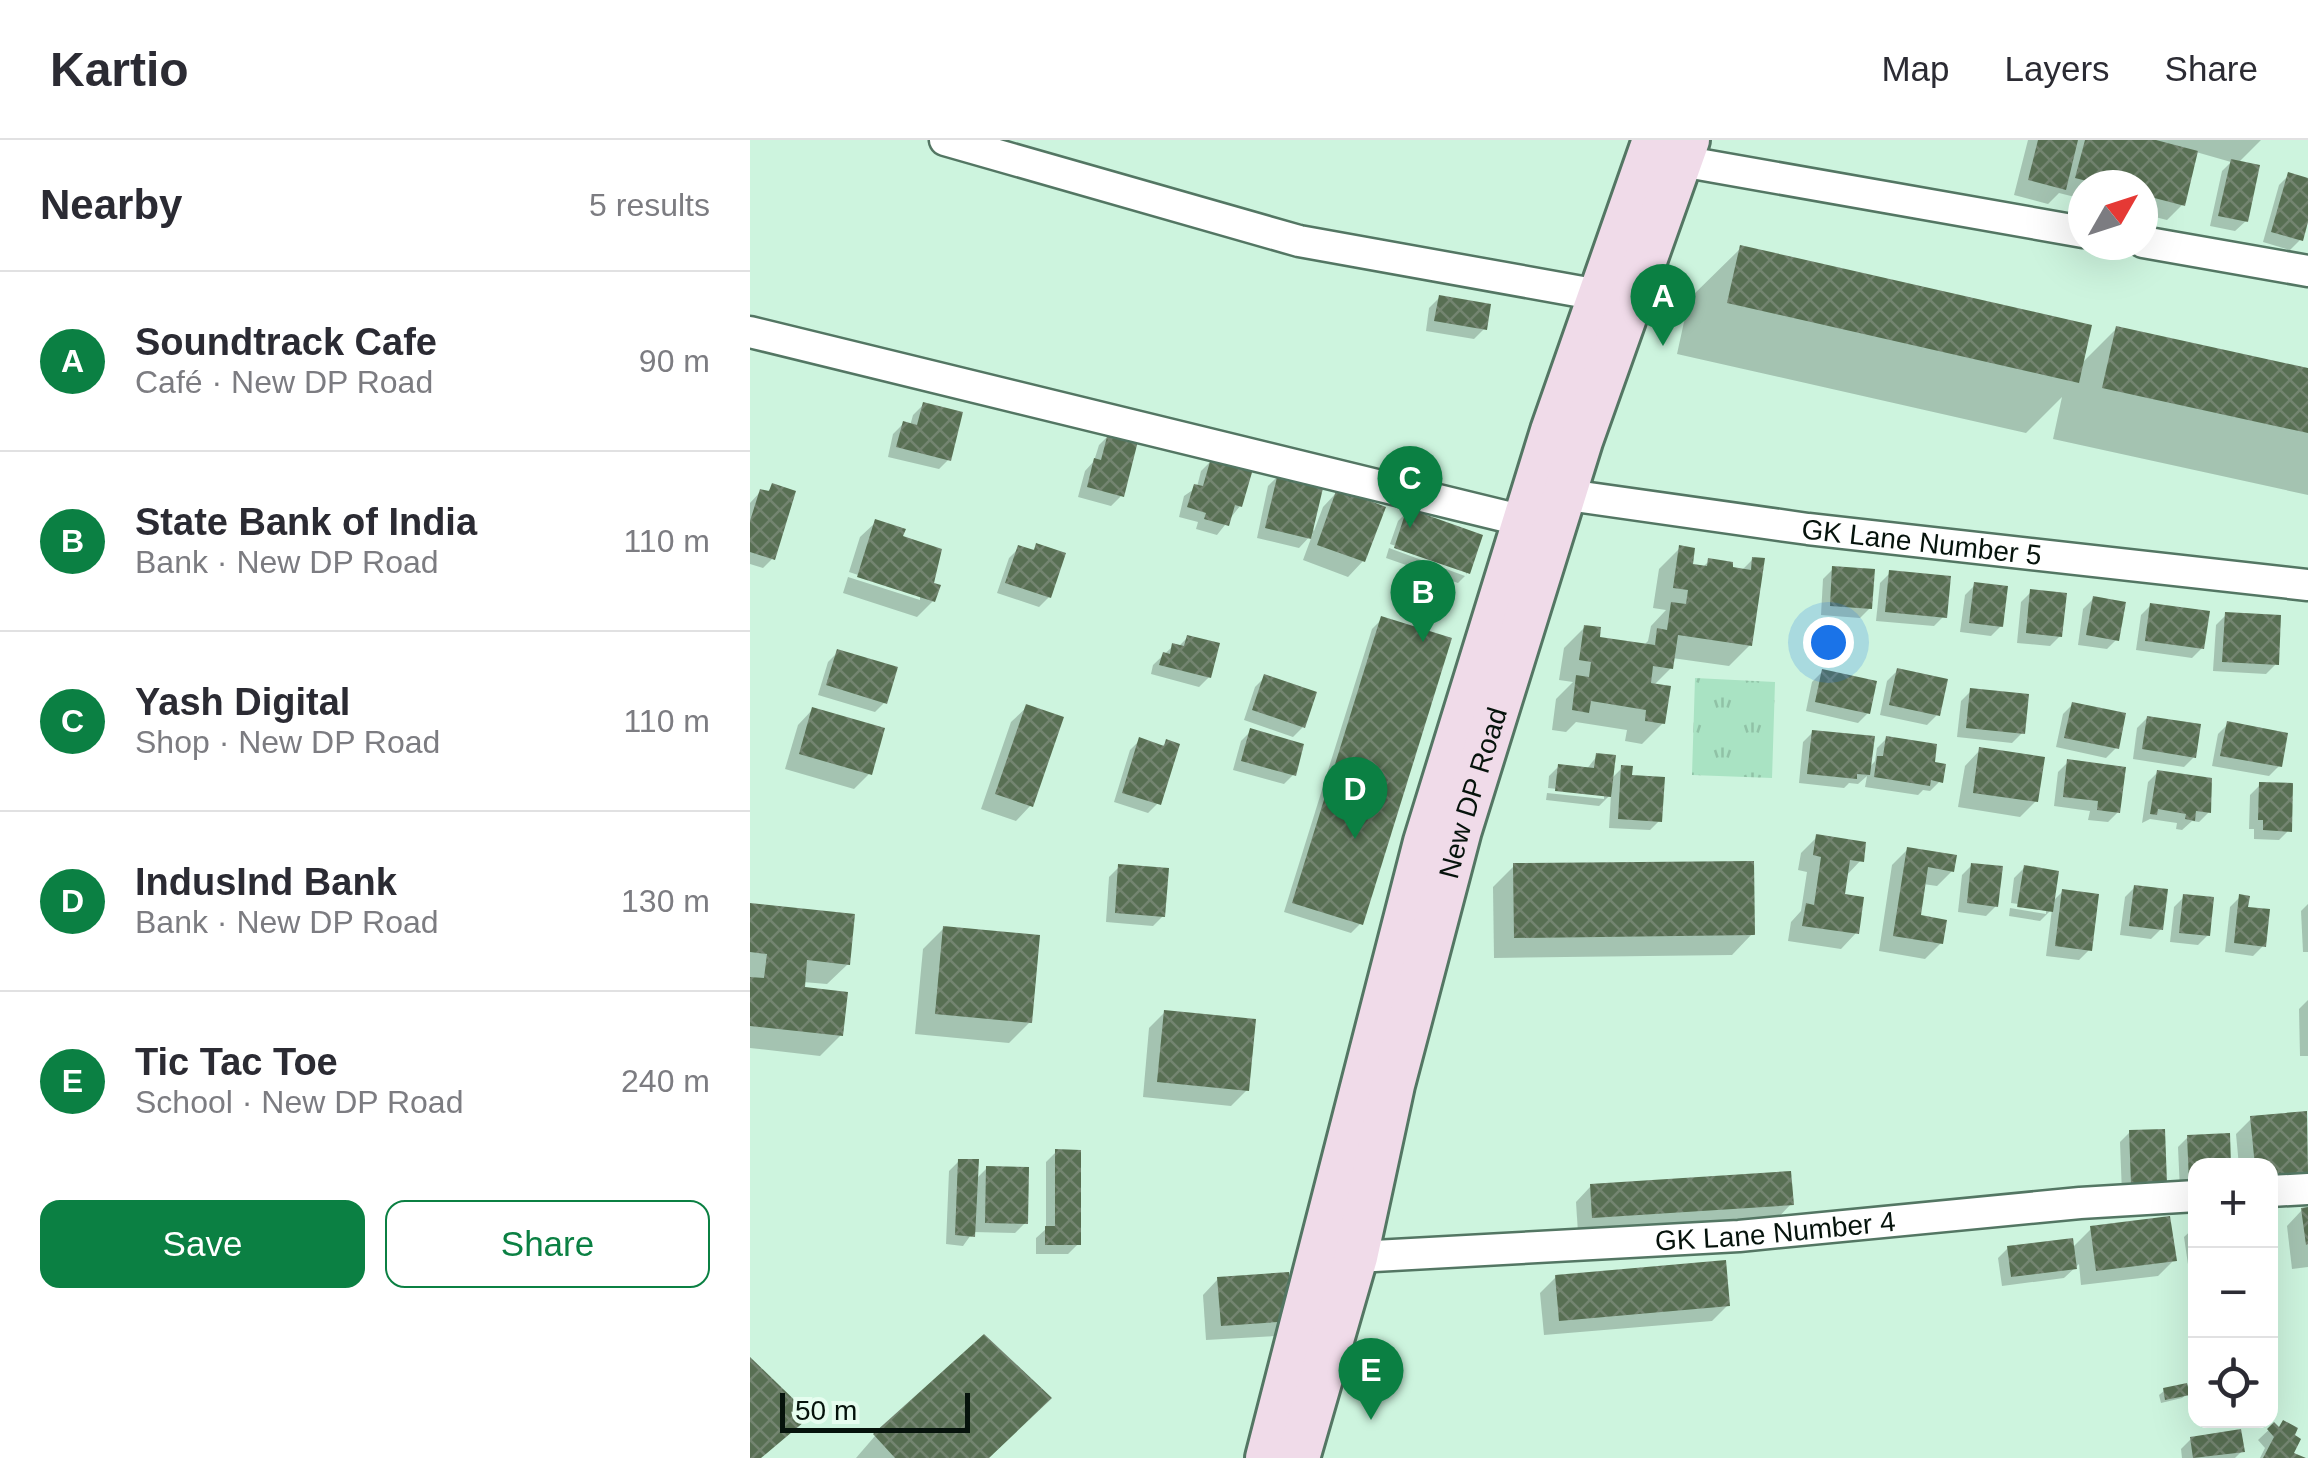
<!DOCTYPE html>
<meta charset="utf-8">
<style>
:root{--surface:#fff;--page:#f2f2f3;--text:#2b2b33;--muted:#7c7c81;--line:#e1e1e2;--accent:#0b8043}
body{margin:0;font-family:Helvetica,sans-serif;background:var(--page);color:var(--text)}
.controls{position:absolute;right:30px;bottom:30px;display:grid;overflow:hidden;border-radius:20px;box-shadow:0 10px 40px #0002}
.controls button{width:90px;height:90px;display:grid;place-items:center;padding:0;border:0;border-bottom:2px solid var(--line);background:var(--surface);color:var(--text);font:50px sans-serif}
.compass{position:absolute;left:1318px;top:30px;width:90px;height:90px;border-radius:50%;background:var(--surface);box-shadow:0 10px 40px #0002;rotate:51deg}
.scale{position:absolute;left:30px;bottom:25px;width:190px;box-sizing:border-box;padding-left:10px;border:5px solid #06130c;border-top:0;font-size:28px;line-height:35px;white-space:nowrap;color:#06130c;-webkit-text-stroke:8px #e6fdef;paint-order:stroke}
.you{position:absolute;left:1078px;top:502px;width:35px;height:35px;margin:-25px;border:8px solid #fff;border-radius:50%;background:#1a73e8;box-shadow:0 0 0 15px #1a73e833}
.badge{display:grid;place-items:center;width:65px;height:65px;border-radius:50%;background:var(--accent);color:#fff;font-size:32px;font-weight:700}
.pin{position:absolute;translate:-50% -82px;filter:drop-shadow(0 2px 5px #0008)}
.pin::after{content:'';position:absolute;top:52px;width:35px;height:30px;background:inherit;clip-path:polygon(0 0,100% 0,50% 100%)}
.list{margin:0;padding:0;list-style:none}
h2{display:flex;justify-content:space-between;align-items:center;height:130px;margin:0;padding:0 40px;font-size:42px}
h2 small{font-size:32px;font-weight:400;color:var(--muted)}
.list li{display:grid;grid-template-columns:65px 1fr auto;gap:30px;align-items:center;box-sizing:border-box;height:180px;padding:0 40px;border-top:2px solid var(--line)}
.list b{display:block;font-size:38px;white-space:nowrap}
.list p{margin:0;font-size:32px;white-space:nowrap;color:var(--muted)}
.list em{font-size:32px;font-style:normal;color:var(--muted)}
.actions{display:flex;gap:20px;padding:30px 40px}
.actions a{flex:1;padding:22px 0;border:2px solid var(--accent);border-radius:20px;text-align:center;font-size:35px;color:var(--accent)}
.actions .main{background:var(--accent);color:#fff}
.icon{flex:none;width:55px;height:55px;fill:none;stroke:currentColor;stroke-width:2;stroke-linecap:round;stroke-linejoin:round}
.map{position:relative;flex:none;width:1558px;height:1318px;overflow:hidden}
header{display:flex;align-items:center;gap:60px;box-sizing:border-box;height:140px;padding:0 50px;background:var(--surface);border-bottom:2px solid var(--line)}
header strong{font-size:48px}
nav{display:flex;gap:55px;margin-inline-start:auto;font-size:35px}
main{display:flex}
aside{flex:1;background:var(--surface)}
.map>svg:first-child{display:block}
.park{fill:url(#park-tufts)}
.shadow{fill:#0003}
.building{fill:url(#building-cross-hatch)}
.lines{fill:none;stroke-linecap:round;stroke-linejoin:round}
.minor-casing{stroke:#537663;stroke-width:35}
.secondary-casing{stroke:#537663;stroke-width:48}
.minor{stroke:#fff;stroke-width:30}
.secondary{stroke:#f0dbe9;stroke-width:42}
.labels{text-anchor:middle;dominant-baseline:central;stroke-width:8;stroke-linejoin:round;paint-order:stroke}
.street-label{font-size:28px;fill:#06130c;stroke:#e6fdef}
</style>
<header>
<strong>Kartio</strong>
<nav><a>Map</a><a>Layers</a><a>Share</a></nav>
</header>
<main>
<aside>
<h2>Nearby<small>5 results</small></h2>
<ul class="list">
<li><span class="badge">A</span><div><b>Soundtrack Cafe</b><p>Café · New DP Road</p></div><em>90 m</em></li>
<li><span class="badge">B</span><div><b>State Bank of India</b><p>Bank · New DP Road</p></div><em>110 m</em></li>
<li><span class="badge">C</span><div><b>Yash Digital</b><p>Shop · New DP Road</p></div><em>110 m</em></li>
<li><span class="badge">D</span><div><b>IndusInd Bank</b><p>Bank · New DP Road</p></div><em>130 m</em></li>
<li><span class="badge">E</span><div><b>Tic Tac Toe</b><p>School · New DP Road</p></div><em>240 m</em></li>
</ul>
<div class="actions"><a class="main">Save</a><a>Share</a></div>
</aside>
<div class="map">
<svg width="1558" height="1318" viewBox="0 0 1558 1318">
<defs>
<pattern id="park-tufts" width="24" height="20" patternUnits="userSpaceOnUse" patternTransform="scale(2.5)"><rect width="24" height="20" fill="#a9e3c3"/><path d="M3 7l-1-3M5 7V3M7 7l1-3M15 17l-1-3M17 17v-4M19 17l1-3" fill="none" stroke="#90c2a6"/></pattern>
<pattern id="building-cross-hatch" width="8" height="8" patternUnits="userSpaceOnUse" patternTransform="scale(2.5)"><rect width="8" height="8" fill="#586f53"/><path d="M0 0l8 8M0 8l8-8" fill="none" stroke="#748571"/></pattern>
</defs>
<rect width="100%" height="100%" fill="#cdf4de"/>
<!-- park -->
<path class="park" d="M945,538L1025,542L1022,638L942,635Z"/>
<!-- shadow -->
<g class="shadow">
<path d="M1278,0H1511L1488,23L1496,81L1485,91L1460,86L1472,31L1481,22L1446,12L1432,65L1417,80L1393,74V45H1333V59L1309,53L1298,64L1264,55Z"/>
<path d="M1539,35L1558,41V73L1550,100L1540,110L1513,102L1529,45Z"/>
<path d="M991,108L1331,224L1367,188L1558,230V355L1303,299L1312,257L1276,293L927,214L939,159Z"/>
<path d="M689,158L734,189L724,199L676,191L679,168Z"/>
<path d="M173,265L199,319L189,329L138,317L143,294L153,284L160,286L163,275Z"/>
<path d="M359,295L371,356L361,366L328,357L335,331L344,321L349,305Z"/>
<path d="M461,321L490,366L467,395L446,389L448,382L429,377L434,356L447,347L451,331Z"/>
<path d="M528,336L564,391L573,367L588,351L613,421L598,437L553,420L563,393L549,408L507,398L518,346Z"/>
<path d="M23,346V418L13,428L0,424V363L11,351L16,353Z"/>
<path d="M658,371L730,397L716,435V430L640,404L648,381Z"/>
<path d="M126,382L150,398L181,444L183,461L167,477L93,453L98,437L170,460V455L99,432L110,397Z"/>
<path d="M287,406L299,457L289,467L247,453L259,418L269,408L281,412Z"/>
<path d="M639,408L715,436L708,443L636,418Z"/>
<path d="M930,408L940,426L952,428L959,421L991,431L1003,419L1000,505L979,526L922,518L921,528L903,546L913,583L892,604L875,601L877,590L826,582L816,592L802,590L806,559L823,542L809,540L814,508L835,487L847,499L893,506L898,501L901,486L916,470L903,468L909,429Z"/>
<path d="M1083,429L1120,468L1110,478L1071,475L1073,439Z"/>
<path d="M1140,433L1194,476L1184,486L1126,481L1130,443Z"/>
<path d="M1225,445L1251,486L1241,496L1210,492L1215,455Z"/>
<path d="M1281,452L1310,496L1300,506L1267,503L1271,462Z"/>
<path d="M1343,459L1367,499L1357,509L1328,505L1333,469Z"/>
<path d="M1401,465L1452,508L1442,518L1386,510L1391,475Z"/>
<path d="M1476,475L1526,524L1516,534L1463,531L1466,485Z"/>
<path d="M632,479L611,783L601,793L534,772L622,489Z"/>
<path d="M438,497L459,537L449,547L401,534L403,525L423,506L428,507Z"/>
<path d="M88,512L135,562L125,572L68,555L78,522Z"/>
<path d="M1147,531L1187,575L1177,585L1130,575L1137,541Z"/>
<path d="M1072,532L1118,573L1108,583L1056,571L1062,542Z"/>
<path d="M515,537L553,587L543,597L494,580L505,547Z"/>
<path d="M1221,551L1272,593L1262,603L1207,597L1211,561Z"/>
<path d="M1323,564L1366,608L1356,618L1306,607L1313,574Z"/>
<path d="M277,567L281,665L266,681L231,669L261,582Z"/>
<path d="M63,569L119,634L104,649L35,629L48,585Z"/>
<path d="M1397,578L1444,617L1434,627L1383,619L1387,588Z"/>
<path d="M1478,584L1529,626L1519,636L1462,626L1468,594Z"/>
<path d="M501,591L544,634L534,644L483,630L491,601Z"/>
<path d="M1063,592L1119,628L1125,621L1127,608L1137,598L1190,641L1180,651L1173,650L1168,655L1115,647L1117,636L1108,644L1099,643L1094,648L1049,643L1053,602Z"/>
<path d="M390,600L411,607L417,602L408,663L398,673L364,662L380,610Z"/>
<path d="M1230,610L1286,661L1270,677L1208,667L1215,626Z"/>
<path d="M847,616L861,639L872,628L880,637L910,680L900,690L859,688L861,654L849,666L796,660L797,653L854,659V654L798,648L799,636L809,626L836,630Z"/>
<path d="M1318,622L1368,672L1358,682L1338,680L1340,671L1304,666L1308,632Z"/>
<path d="M1408,632L1459,672L1449,682L1442,681L1432,690L1426,689L1427,683L1400,679L1392,683L1398,642Z"/>
<path d="M1510,645L1539,690L1529,700L1504,699V689H1499L1500,655Z"/>
<path d="M1067,697L1111,720L1095,737L1092,756L1106,793L1091,809L1038,801L1041,782L1051,771L1057,732L1048,730L1051,713Z"/>
<path d="M1158,709L1202,731L1187,746L1173,744L1168,777L1191,803L1175,819L1129,811L1142,725Z"/>
<path d="M1222,725L1246,766L1236,776L1208,772L1212,735Z"/>
<path d="M764,726L1002,794L982,815L744,818L743,747Z"/>
<path d="M369,727L413,776L403,786L356,782L359,737Z"/>
<path d="M1274,728L1301,763L1313,751L1339,810L1329,820L1296,816L1302,769L1290,781L1259,776L1260,768L1296,774V768L1261,763L1264,738Z"/>
<path d="M1385,747L1411,789L1401,799L1370,795L1375,757Z"/>
<path d="M1434,757L1458,795L1448,805L1420,802L1424,767Z"/>
<path d="M1490,757L1513,806L1503,816L1475,812L1480,767Z"/>
<path d="M1558,764V812H1553L1551,771Z"/>
<path d="M0,765L98,824L77,844L53,842L52,850L91,895L70,916L0,908Z"/>
<path d="M194,788L280,882L259,903L165,894L173,809Z"/>
<path d="M1558,860V916H1550L1549,869Z"/>
<path d="M415,872L497,950L481,966L393,957L399,888Z"/>
<path d="M1555,974L1558,1036L1520,1026H1489L1486,994L1501,979Z"/>
<path d="M1380,992L1414,1043L1372,1054L1370,1002Z"/>
<path d="M1438,997L1446,1026V1050L1430,1051L1428,1007Z"/>
<path d="M306,1012L328,1104L318,1114H286V1098L296,1089V1022Z"/>
<path d="M209,1021L225,1040L237,1028L275,1083L265,1093L223,1092L213,1106L196,1104L199,1031Z"/>
<path d="M841,1046L1041,1064L1026,1080L828,1093L826,1062Z"/>
<path d="M1552,1070H1558V1127L1542,1129L1537,1086Z"/>
<path d="M1446,1086V1137L1440,1138L1434,1097Z"/>
<path d="M1341,1089L1424,1120L1408,1136L1331,1145L1329,1124L1314,1138L1252,1146L1248,1118L1258,1108H1322Z"/>
<path d="M806,1137L978,1165L962,1181L794,1195L790,1153Z"/>
<path d="M468,1139L540,1180L525,1196L456,1200L453,1155Z"/>
<path d="M1414,1251L1437,1254L1432,1258L1411,1263L1409,1255Z"/>
<path d="M1524,1285L1541,1314L1550,1318H1510L1515,1308L1508,1300Z"/>
<path d="M125,1296L236,1318H106Z"/>
<path d="M1441,1299L1492,1311L1485,1318H1432L1431,1309Z"/>
</g>
<!-- building -->
<g class="building">
<path d="M1288,0H1328L1316,50L1278,40Z"/>
<path d="M1335,0H1406L1448,11L1435,66L1393,55V45H1353L1325,38Z"/>
<path d="M1481,19L1510,25L1498,82L1468,76Z"/>
<path d="M1538,32L1558,38V82L1553,101L1521,92Z"/>
<path d="M990,105L1342,185L1329,243L977,163Z"/>
<path d="M689,155L741,164L737,190L684,181Z"/>
<path d="M1366,186L1558,228V293L1352,248Z"/>
<path d="M173,262L213,272L201,321L146,307L153,281L167,285Z"/>
<path d="M358,293L388,301L374,357L337,347L344,318L351,320Z"/>
<path d="M461,318L503,329L492,367L485,365L479,386L454,379L456,373L437,367L444,344L453,346Z"/>
<path d="M528,333L574,344L561,399L515,388Z"/>
<path d="M22,343L46,351L25,420L0,412V381L10,349L19,351Z"/>
<path d="M587,348L636,367L615,422L567,405Z"/>
<path d="M657,368L733,395L720,434L644,408Z"/>
<path d="M125,379L156,389L153,396L192,409L184,443L191,445L185,462L107,437Z"/>
<path d="M286,403L316,413L301,458L255,443L268,405L284,410Z"/>
<path d="M929,405L945,408L943,424L957,426L958,418L983,422V427L1001,430L1002,417L1015,418L1002,506L928,495L923,529L903,526L901,543L921,546L915,584L895,581L896,570L841,561L839,573L822,570L826,535L839,537L841,522L829,520L834,485L851,487L850,497L905,505L907,488L917,490L921,462L936,464L938,450L923,448Z"/>
<path d="M1082,426L1125,429L1122,469L1080,466Z"/>
<path d="M1139,430L1201,436L1197,478L1135,472Z"/>
<path d="M1224,442L1258,446L1253,487L1219,483Z"/>
<path d="M1280,449L1317,453L1312,497L1276,493Z"/>
<path d="M1343,456L1376,462L1369,501L1336,495Z"/>
<path d="M1400,463L1460,471L1454,509L1395,501Z"/>
<path d="M1475,472L1531,475L1529,525L1472,522Z"/>
<path d="M631,476L702,498L613,785L542,763Z"/>
<path d="M437,495L470,503L461,538L409,525L413,512L420,514L422,503L434,506Z"/>
<path d="M87,509L148,527L137,564L76,545Z"/>
<path d="M1147,528L1198,539L1190,576L1139,565Z"/>
<path d="M1072,529L1127,541L1120,574L1065,562Z"/>
<path d="M514,534L567,552L555,588L502,570Z"/>
<path d="M1220,548L1279,554L1275,594L1216,588Z"/>
<path d="M1322,562L1376,573L1369,609L1314,598Z"/>
<path d="M276,564L314,577L283,667L245,654Z"/>
<path d="M62,567L135,588L122,635L49,614Z"/>
<path d="M1397,576L1451,584L1446,618L1392,609Z"/>
<path d="M1477,581L1538,593L1532,627L1470,616Z"/>
<path d="M500,588L554,604L546,636L491,621Z"/>
<path d="M1062,590L1125,596L1120,635L1107,634V639L1057,634Z"/>
<path d="M1136,596L1187,604L1185,622L1196,624L1193,643L1181,640L1180,646L1124,637L1127,616H1133Z"/>
<path d="M389,597L414,606L416,599L430,604L411,665L372,653Z"/>
<path d="M1229,607L1295,617L1288,662L1223,653Z"/>
<path d="M846,613L866,615L861,657L805,651L808,624L844,628Z"/>
<path d="M1317,619L1376,627L1370,673L1347,670L1348,661L1313,657Z"/>
<path d="M871,625L883,626L882,635L915,637L912,682L868,679Z"/>
<path d="M1407,630L1462,638L1461,673L1446,671L1445,681L1435,679L1436,674L1408,669L1407,675L1400,674Z"/>
<path d="M1509,642L1543,643L1542,692L1513,690V680H1508Z"/>
<path d="M1066,694L1116,702L1114,722L1100,720L1095,754L1114,757L1109,794L1052,786L1056,763L1064,765L1071,717L1063,715Z"/>
<path d="M1157,707L1207,715L1204,732L1178,727L1171,775L1197,780L1193,804L1143,796Z"/>
<path d="M1004,721L1005,795L764,798L763,723Z"/>
<path d="M1221,723L1253,726L1248,767L1217,763Z"/>
<path d="M368,724L419,728L415,777L365,773Z"/>
<path d="M1274,725L1309,731L1303,772L1267,767Z"/>
<path d="M1384,745L1418,749L1413,790L1379,786Z"/>
<path d="M1312,749L1349,754L1342,811L1305,806Z"/>
<path d="M1433,754L1464,757L1460,796L1429,793Z"/>
<path d="M1489,754L1500,756L1498,767L1520,769L1516,807L1484,803Z"/>
<path d="M0,763L105,774L100,825L57,820L55,847L98,852L93,896L0,886V837L14,838L17,814L0,812Z"/>
<path d="M193,786L290,795L282,883L185,874Z"/>
<path d="M414,870L506,879L499,951L407,942Z"/>
<path d="M1557,971L1558,1034L1520,1038V1026H1505L1500,976Z"/>
<path d="M1415,989L1417,1044L1381,1045L1379,990Z"/>
<path d="M1480,993L1481,1026H1446V1042H1439L1437,995Z"/>
<path d="M305,1009L331,1010V1105H295V1086H305Z"/>
<path d="M208,1019H229L225,1097L205,1095Z"/>
<path d="M236,1026L279,1027L278,1084L235,1083Z"/>
<path d="M1041,1031L1044,1065L842,1078L840,1044Z"/>
<path d="M1558,1067V1104L1556,1105L1551,1068Z"/>
<path d="M1420,1076L1427,1121L1346,1131L1340,1086Z"/>
<path d="M1323,1098L1327,1129L1261,1137L1257,1106Z"/>
<path d="M976,1120L980,1166L809,1181L805,1135Z"/>
<path d="M539,1132L543,1181L471,1186L467,1137Z"/>
<path d="M234,1194L302,1258L239,1318H145L123,1294Z"/>
<path d="M0,1217L61,1276L11,1318H0Z"/>
<path d="M1437,1243L1440,1255L1415,1260L1413,1248Z"/>
<path d="M1533,1280L1548,1288L1545,1295L1551,1299L1544,1313L1556,1318H1513L1524,1297L1517,1289L1524,1282L1529,1287Z"/>
<path d="M1491,1289L1495,1312L1443,1318L1440,1297Z"/>
</g>
<g class="lines">
<!-- minor casing -->
<g class="minor-casing">
<g id="minor">
<path d="M195,0L549,101L849,155"/>
<path d="M931,21L1333,92"/>
<path d="M1393,102L1558,131"/>
<path d="M0,192L774,381"/>
<path id="s1" d="M797,352L1058,389L1558,445"/>
<path d="M1520,1051L1558,1049"/>
<path id="s2" d="M606,1117L989,1096L1330,1063L1446,1056"/>
</g>
</g>
<!-- secondary casing -->
<g class="secondary-casing">
<g id="secondary">
<path d="M517,1318L675,702L802,291L904,0"/>
<path id="s3" d="M548,1318L606,1117L643,945L710,690L831,301L938,0"/>
</g>
</g>
<!-- minor -->
<use href="#minor" class="minor"/>
<!-- secondary -->
<use href="#secondary" class="secondary"/>
</g>
<g class="labels">
<!-- street labels -->
<g class="street-label">
<text stroke="none"><textPath href="#s1" startOffset="378">GK Lane Number 5</textPath></text>
<text stroke="none"><textPath href="#s3" startOffset="688">New DP Road</textPath></text>
<text stroke="none"><textPath href="#s2" startOffset="420">GK Lane Number 4</textPath></text>
</g>
</g>
</svg>
<div class="controls">
<button>+</button>
<button>−</button>
<button><svg class="icon" aria-label="locate" viewBox="0 0 24 24"><circle cx="12" cy="12" r="6"/><path d="M12 2v4M12 18v4M2 12h4M18 12h4"/></svg></button>
</div>
<svg class="compass" viewBox="-18 -18 36 36"><path d="M0-13l5 13h-10z" fill="#e53935"/><path d="M0 13l5-13h-10z" fill="#7c7c81"/></svg>
<div class="scale">50 m</div>
<div class="you"></div>
<div class="pin badge" style="left:913px;top:206px">A</div>
<div class="pin badge" style="left:673px;top:502px">B</div>
<div class="pin badge" style="left:660px;top:388px">C</div>
<div class="pin badge" style="left:605px;top:699px">D</div>
<div class="pin badge" style="left:621px;top:1280px">E</div>
</div>
</main>
